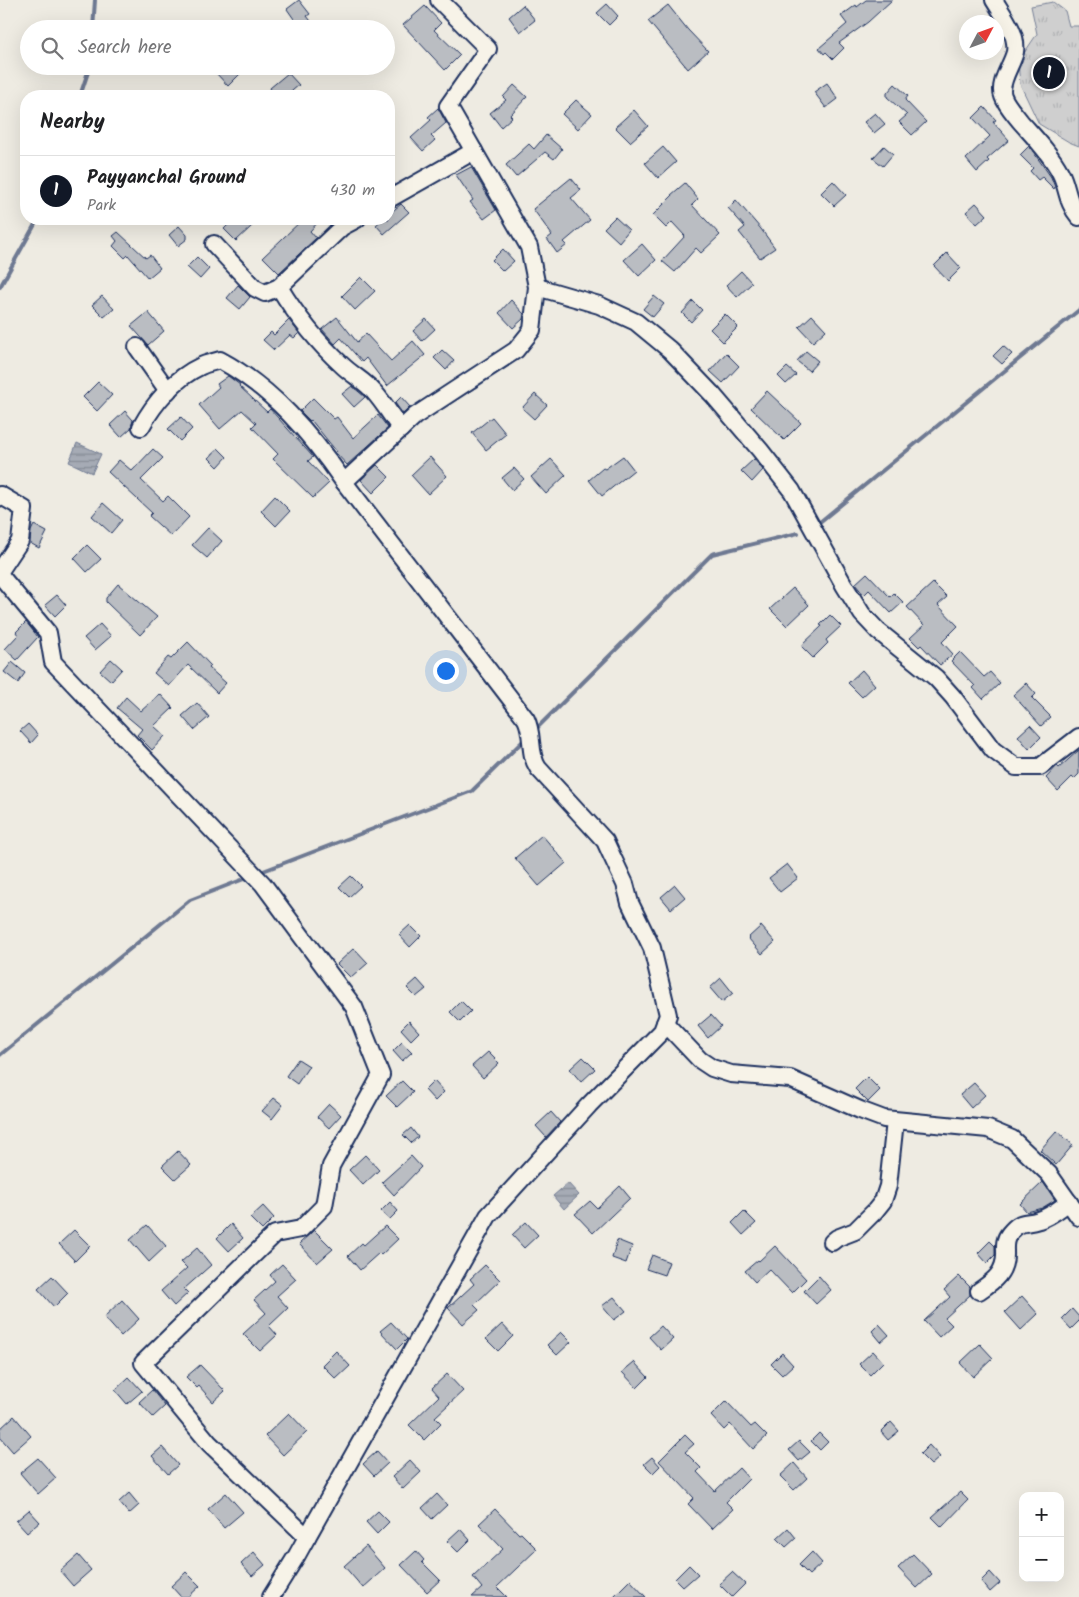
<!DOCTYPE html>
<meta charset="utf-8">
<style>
:root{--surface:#fff;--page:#f6f6f6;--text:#202124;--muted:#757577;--line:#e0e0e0;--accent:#111827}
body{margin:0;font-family:Kalam,sans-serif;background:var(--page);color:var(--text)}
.controls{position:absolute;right:15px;bottom:15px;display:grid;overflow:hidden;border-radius:10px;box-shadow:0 5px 20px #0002}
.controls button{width:45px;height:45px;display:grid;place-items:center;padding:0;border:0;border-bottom:1px solid var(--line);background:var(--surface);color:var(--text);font:25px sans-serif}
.compass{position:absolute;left:959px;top:15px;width:45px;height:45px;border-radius:50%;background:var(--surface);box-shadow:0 5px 20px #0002;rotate:49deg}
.you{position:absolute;left:445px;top:670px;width:18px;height:18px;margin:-12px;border:4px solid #fff;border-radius:50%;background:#1a73e8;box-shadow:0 0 0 8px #1a73e833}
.badge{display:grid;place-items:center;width:32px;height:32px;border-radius:50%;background:var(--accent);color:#fff;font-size:16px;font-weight:700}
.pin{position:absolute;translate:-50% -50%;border:2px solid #fff;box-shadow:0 1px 5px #0006}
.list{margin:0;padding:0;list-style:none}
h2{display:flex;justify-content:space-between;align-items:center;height:65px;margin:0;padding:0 20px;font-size:21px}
h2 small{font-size:16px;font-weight:400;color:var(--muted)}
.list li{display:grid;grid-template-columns:32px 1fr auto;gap:15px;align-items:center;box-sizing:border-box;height:70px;padding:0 20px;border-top:1px solid var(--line)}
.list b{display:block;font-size:19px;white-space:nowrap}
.list p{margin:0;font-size:16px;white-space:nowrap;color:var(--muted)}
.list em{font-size:16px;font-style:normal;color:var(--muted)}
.icon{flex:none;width:28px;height:28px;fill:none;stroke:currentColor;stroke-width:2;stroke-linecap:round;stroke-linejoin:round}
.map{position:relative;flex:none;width:1079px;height:1597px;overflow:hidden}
.search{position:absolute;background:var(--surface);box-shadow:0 5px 20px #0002;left:20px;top:20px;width:375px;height:55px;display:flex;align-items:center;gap:12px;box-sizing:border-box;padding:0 18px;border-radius:28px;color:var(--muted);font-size:19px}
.panel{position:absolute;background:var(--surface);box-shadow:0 5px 20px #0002;left:20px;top:90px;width:375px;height:135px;border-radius:20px}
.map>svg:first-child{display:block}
.park{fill:url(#park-tufts);stroke:#757f96}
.water{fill:url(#water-rules);stroke:#6e7992}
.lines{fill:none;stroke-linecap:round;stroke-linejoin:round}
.stream{stroke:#6e7992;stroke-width:4}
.building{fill:#babdc2;stroke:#1b2f5e}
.minor-casing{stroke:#1b2f5e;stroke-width:20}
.minor{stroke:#f7f3e8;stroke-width:16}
</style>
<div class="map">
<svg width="1079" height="1597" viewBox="0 0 1079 1597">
<defs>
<pattern id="park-tufts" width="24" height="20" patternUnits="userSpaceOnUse" patternTransform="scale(1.25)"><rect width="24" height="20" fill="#cfcfcf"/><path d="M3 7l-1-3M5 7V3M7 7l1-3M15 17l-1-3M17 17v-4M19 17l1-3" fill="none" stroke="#b1b2b4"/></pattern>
<pattern id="water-rules" width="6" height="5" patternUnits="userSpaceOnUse" patternTransform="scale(1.25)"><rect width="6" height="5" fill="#a6abb5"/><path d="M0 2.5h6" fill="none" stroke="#868c96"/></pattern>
</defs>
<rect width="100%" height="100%" fill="#eeebe2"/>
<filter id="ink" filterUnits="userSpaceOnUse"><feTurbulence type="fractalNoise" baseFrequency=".02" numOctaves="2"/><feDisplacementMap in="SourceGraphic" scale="10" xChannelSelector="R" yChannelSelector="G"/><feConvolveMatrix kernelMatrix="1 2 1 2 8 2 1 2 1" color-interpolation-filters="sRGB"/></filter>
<g filter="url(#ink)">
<!-- park -->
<path class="park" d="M1053,2L1065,11L1069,26H1079V146L1069,142L1039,124L1020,84L1018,62L1037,34L1031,6Z"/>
<!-- water -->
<g class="water">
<path d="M77,443L101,454L92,473L69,462Z"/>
<path d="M568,1183L579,1195L564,1209L553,1196Z"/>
</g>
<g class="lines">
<!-- stream -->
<g class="stream">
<path d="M93,29L95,0"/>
<path d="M80,96L90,66"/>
<path d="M0,287L38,219"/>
<path d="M821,521L1079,310"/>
<path d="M535,730L712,554L798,533"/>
<path d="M258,873L472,791L526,738"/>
<path d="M0,1055L190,900L249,877"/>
</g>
</g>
<!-- building -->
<g class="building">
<path d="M299,0L310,14L307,16L317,29H301L287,9Z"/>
<path d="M866,0H892L868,22L839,43L844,48L833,59L826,52L824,54L819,48L847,24L841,16L856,5L857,7Z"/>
<path d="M607,4L618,16L609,25L597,13Z"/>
<path d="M523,5L535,20L520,32L509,17Z"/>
<path d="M668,5L688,30L708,51L688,69L648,21Z"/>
<path d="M425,6L441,23L434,30L460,55L445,70L403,25Z"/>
<path d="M221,66H237L242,72L228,86L215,72Z"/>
<path d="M288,73L299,85L286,96H264L271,90L270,88Z"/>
<path d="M827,83L838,99L826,108L814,92Z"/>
<path d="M895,84L908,96L905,100L926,122L912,135L899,122L907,115L887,97V93Z"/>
<path d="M514,85L527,97L510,115L512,117L501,127L490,113L506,100L503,97Z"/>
<path d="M576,100L592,114L578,129L562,114Z"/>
<path d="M984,107L996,120L993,122L1009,140L987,159L989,161L977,172L966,159L990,136L973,118Z"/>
<path d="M438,108L446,123L431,136L435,140L423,151L411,138L431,120L428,117Z"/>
<path d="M634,110L648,126L630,142L615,127Z"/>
<path d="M875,113L885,124L874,133L864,122Z"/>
<path d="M546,135L562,149L554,159L545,152L516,177L506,165L529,144L534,149Z"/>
<path d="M884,146L893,154L883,166L873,158Z"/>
<path d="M1029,146L1051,177L1055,187L1054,189L1042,177L1038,180L1030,171L1033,168L1020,155Z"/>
<path d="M663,147L676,162L658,178L645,163Z"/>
<path d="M471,167L496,210L484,219L470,202L473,200L456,175Z"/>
<path d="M571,178L581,190L571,198L590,220L564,242L567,245L557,253L547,239L552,235L533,209Z"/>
<path d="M833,181L846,195L834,206L821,193Z"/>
<path d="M685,183L698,199L692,205L720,235L701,253L696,248L675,272L662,261L685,236L672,222L666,228L653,215L672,196L671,195Z"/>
<path d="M736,200L761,229L775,248L760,258L739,232L745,227L728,208Z"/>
<path d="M976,203L987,215L977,224L966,212Z"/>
<path d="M401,204L409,212L384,234L376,225L383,219H389V214Z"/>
<path d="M615,217L629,230L619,242L604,228Z"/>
<path d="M234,219H245L252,226L236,241L224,229Z"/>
<path d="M303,219H321L310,231L316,238L279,273L263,257Z"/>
<path d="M179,226L187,235V239L178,246L169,235Z"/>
<path d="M118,232L146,258L150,255L160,268L148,278L128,255L125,258L113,246L117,241L113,236Z"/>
<path d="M642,244L656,260L639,276L624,260Z"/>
<path d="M503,249L514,261L503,271L492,260Z"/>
<path d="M947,253L961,268L948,281L934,266Z"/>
<path d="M197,257L209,269L200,279L187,267Z"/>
<path d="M741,271L752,283L737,297L726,285Z"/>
<path d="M361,277L375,291L355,310L342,296Z"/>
<path d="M238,285L250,297L240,309L227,298Z"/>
<path d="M102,296L114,309L104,317L92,305Z"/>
<path d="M654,296L664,304L653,317L643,309Z"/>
<path d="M511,300L524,314L523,319L513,328L499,313Z"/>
<path d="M693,301L702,310L691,322L682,313Z"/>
<path d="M148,312L164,331L148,345L131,326Z"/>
<path d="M725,314L738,327L723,342L710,329Z"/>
<path d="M812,315L826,330L813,342L799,327Z"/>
<path d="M337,317L357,342L366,334L391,361L413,341L425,355L387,386L366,358L362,362L341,338L335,344L322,329Z"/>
<path d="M426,319L435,329L422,341L413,331Z"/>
<path d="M289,320L299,333L294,338L290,335L274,350L263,340L271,332L274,335Z"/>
<path d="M1003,346L1012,354L1002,364L993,356Z"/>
<path d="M442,350L454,361L446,370L434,358Z"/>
<path d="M806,351L818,361L809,371L797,361Z"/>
<path d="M726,353L739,366L723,383L710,371Z"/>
<path d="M787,367L796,375L786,384L778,376Z"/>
<path d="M228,376L240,385L239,386L267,412L270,409L313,457L308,461L329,483L313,498L273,459L278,454L252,427L256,423L242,410L220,429L199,405L219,387L217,384Z"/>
<path d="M98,382L112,395L97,411L83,397Z"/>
<path d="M352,386L365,397L354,407L342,394Z"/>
<path d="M767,391L801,423L784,440L751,408Z"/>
<path d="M535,394L547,405L534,419L522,408Z"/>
<path d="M401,397L410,407L403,414L395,403Z"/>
<path d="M313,398L334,419L337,417L353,438L378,415L388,428L347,465L336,453L337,452L311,420L310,421L300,411Z"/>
<path d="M125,411L133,420L131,428L121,437L110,425Z"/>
<path d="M181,417L192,429L180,441L168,429Z"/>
<path d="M492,417L506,434L486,450L472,433Z"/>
<path d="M218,448L227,457L218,467L209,458Z"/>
<path d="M153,449L163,458L141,480L163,501L168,496L189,517L171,536L149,516L152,513L108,472L119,460L132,471Z"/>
<path d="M623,456L634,470L602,496L589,480L603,468L605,469Z"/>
<path d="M430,457L447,476L428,494L411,475Z"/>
<path d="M551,459L566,475L546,494L531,477Z"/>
<path d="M754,459L763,470L752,482L741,471Z"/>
<path d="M377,465L389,477L373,493L361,480Z"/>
<path d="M514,468L524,479L512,490L502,478Z"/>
<path d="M275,496L290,511L276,526L261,511Z"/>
<path d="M103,503L122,520L111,533L92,516Z"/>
<path d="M34,525L47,532L39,548L30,543L31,531Z"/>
<path d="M208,528L222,541L207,558L192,545Z"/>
<path d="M87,545L101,559L87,572L74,558Z"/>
<path d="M867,573L890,597L894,593L903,602L891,613L869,590L864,595L855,584Z"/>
<path d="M933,583L947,597L938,605L958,626L942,642L953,654L940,665L921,645L919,647L910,638L924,625L907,607Z"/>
<path d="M118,584L157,617L140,635L106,602V598Z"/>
<path d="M793,588L809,605L787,626L770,609Z"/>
<path d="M57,595L66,605L55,616L45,605Z"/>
<path d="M830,615L841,626L826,640L828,643L813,658L801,646L822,626L820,625Z"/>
<path d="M26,622L38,637L17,660L5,649L18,635L16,632Z"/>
<path d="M100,624L111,636L95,650L84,638Z"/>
<path d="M188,642L211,666L209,668L226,683L217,693L188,665L169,686L154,673L168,657L171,659Z"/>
<path d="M960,652L984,677L990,672L1000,683L983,699L973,688L975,686L951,661Z"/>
<path d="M111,659L122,669L111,681L100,671Z"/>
<path d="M12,662L25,673L18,683L4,672Z"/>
<path d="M862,670L875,685L862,697L848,683Z"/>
<path d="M1026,683L1036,694L1032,698L1051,717L1041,726L1013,695Z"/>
<path d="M160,694L173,708L154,726L165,736L152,750L137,735L142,729L117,708L126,697L141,711Z"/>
<path d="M197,703L209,717L194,730L182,716Z"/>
<path d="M28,724L38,735L31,743L20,731Z"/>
<path d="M1030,725L1041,737L1029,749L1018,736Z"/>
<path d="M1079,750V774L1074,779L1072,777L1058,791L1046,778L1057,766L1059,768Z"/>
<path d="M542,835L566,863L539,886L515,858Z"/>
<path d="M787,864L798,878L780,892L769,878Z"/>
<path d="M351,876L361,886L349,897L339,887Z"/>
<path d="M675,885L685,897L671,909L661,897Z"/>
<path d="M410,925L421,936L410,947L399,935Z"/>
<path d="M761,926L775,942L762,954L748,938Z"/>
<path d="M354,948L368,963L351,978L337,964Z"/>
<path d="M721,978L733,993L722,1002L710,988Z"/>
<path d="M417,979L426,989L416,997L407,988Z"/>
<path d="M461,1001L471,1011L460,1022L450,1012Z"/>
<path d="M711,1015L721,1026L708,1038L698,1026Z"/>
<path d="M409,1021L419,1032L411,1040L401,1029Z"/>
<path d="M402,1042L412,1052L402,1061L393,1051Z"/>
<path d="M488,1052L499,1063L483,1078L472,1066Z"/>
<path d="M583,1057L595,1069L581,1082L570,1069Z"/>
<path d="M298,1059L309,1066L297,1084L286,1076Z"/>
<path d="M867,1077L880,1090L868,1102L855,1089Z"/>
<path d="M402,1081L413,1092L397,1107L386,1096Z"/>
<path d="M434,1081L444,1092L435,1101L425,1090Z"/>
<path d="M974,1083L985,1095L971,1108L960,1095Z"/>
<path d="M274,1098L283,1105L272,1119L262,1111Z"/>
<path d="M329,1104L341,1115L329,1128L317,1117Z"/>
<path d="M551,1112L560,1122L546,1137L536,1126Z"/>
<path d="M411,1128L418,1137L411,1143L403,1135Z"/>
<path d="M1057,1131L1073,1145L1056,1165L1040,1150Z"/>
<path d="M178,1151L191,1165L175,1179L162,1166Z"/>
<path d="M365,1155L379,1170L363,1185L349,1170Z"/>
<path d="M411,1156L421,1167L394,1195L382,1182Z"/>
<path d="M1043,1182L1055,1200L1042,1208L1027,1212L1020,1204Z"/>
<path d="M620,1186L630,1198L593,1233L575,1214L590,1201L597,1208Z"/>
<path d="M390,1202L398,1211L389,1220L381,1211Z"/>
<path d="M263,1206L274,1218L262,1230L250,1218Z"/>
<path d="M744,1211L756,1223L743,1235L732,1223Z"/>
<path d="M526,1222L538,1235L524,1248L512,1235Z"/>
<path d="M231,1224L243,1238L229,1251L217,1238Z"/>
<path d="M147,1225L166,1246L149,1262L130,1240Z"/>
<path d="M385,1226L398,1239L381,1255L379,1253L360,1270L348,1256L362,1243L364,1245Z"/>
<path d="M74,1230L90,1246L75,1261L59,1244Z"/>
<path d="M314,1230L333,1249L317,1263L299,1244Z"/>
<path d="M617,1240L632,1246L626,1263L612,1258Z"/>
<path d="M990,1241L995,1246V1255L987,1263L978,1253Z"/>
<path d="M775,1246L806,1279L792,1293L769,1269L755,1282L745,1271L758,1260L759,1261Z"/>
<path d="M197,1248L211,1265L184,1289L188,1293L174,1306L161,1291L187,1268L181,1262Z"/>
<path d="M652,1255L669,1262L664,1275L646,1269Z"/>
<path d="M282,1264L296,1279L277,1296L288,1308L269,1326L277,1335L260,1351L243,1334L266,1313L254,1300L275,1281L270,1275Z"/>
<path d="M485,1265L500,1280L474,1305L479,1310L463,1324L448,1308L474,1284L470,1279Z"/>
<path d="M52,1276L68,1293L54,1307L38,1289Z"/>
<path d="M819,1276L831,1290L816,1304L804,1291Z"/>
<path d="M959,1276L970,1287V1295L945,1318L952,1325L939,1337L924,1321L950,1297L944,1290Z"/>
<path d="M1022,1296L1038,1314L1021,1330L1005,1312Z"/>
<path d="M614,1297L626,1311L614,1320L602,1306Z"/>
<path d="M122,1300L139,1319L121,1336L104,1317Z"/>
<path d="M1072,1309L1079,1317V1321L1071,1329L1062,1319Z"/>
<path d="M391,1322L407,1339L397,1349L380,1331Z"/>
<path d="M502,1324L513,1336L498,1351L486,1339Z"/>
<path d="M879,1324L889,1335L881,1342L872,1331Z"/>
<path d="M661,1326L673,1339L661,1350L649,1337Z"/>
<path d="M561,1332L571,1342L557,1355L547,1345Z"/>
<path d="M980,1344L993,1358L973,1377L960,1363Z"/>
<path d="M336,1351L350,1366L336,1379L322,1365Z"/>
<path d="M873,1351L883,1362L870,1375L859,1364Z"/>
<path d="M782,1353L793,1365L782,1375L771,1364Z"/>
<path d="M634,1362L648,1377L637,1388L622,1372Z"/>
<path d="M200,1365L225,1391L213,1402L199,1386L197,1388L186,1377Z"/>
<path d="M447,1374L463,1391L435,1417L441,1423L424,1440L409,1425L439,1396L432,1388Z"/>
<path d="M129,1377L142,1391L127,1404L115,1390Z"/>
<path d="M152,1390L165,1406L153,1417L139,1402Z"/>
<path d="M726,1401L751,1427L755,1424L767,1436L753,1449L730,1424L724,1430L711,1416Z"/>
<path d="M289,1413L307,1432L283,1455L265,1436Z"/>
<path d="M14,1416L31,1436L13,1452L0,1437V1429Z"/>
<path d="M891,1422L899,1431L888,1440L881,1432Z"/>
<path d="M819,1433L828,1442L820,1450L811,1441Z"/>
<path d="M685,1435L694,1444L685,1452L701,1468L697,1472L715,1491L739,1468L749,1479L726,1502L733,1509L712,1529L688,1504L694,1498L659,1461Z"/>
<path d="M799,1441L810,1452L799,1461L789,1450Z"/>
<path d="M929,1445L940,1457L931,1465L920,1454Z"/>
<path d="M162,1447L178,1465L168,1474L152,1456Z"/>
<path d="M377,1451L388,1463L374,1476L363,1464Z"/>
<path d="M652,1457L660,1466L653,1473L644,1464Z"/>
<path d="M38,1458L56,1478L38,1494L20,1473Z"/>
<path d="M410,1460L421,1472L403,1489L392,1477Z"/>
<path d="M794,1463L807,1478L794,1490L780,1476Z"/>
<path d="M960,1492L968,1500L942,1527L932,1517Z"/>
<path d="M129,1493L139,1505L129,1514L119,1502Z"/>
<path d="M226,1493L243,1512L224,1528L208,1509Z"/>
<path d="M437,1494L447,1505L432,1519L422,1508Z"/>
<path d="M495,1509L519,1534L521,1533L537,1549L497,1587L507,1597H472L482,1588L473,1577L503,1549L479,1524Z"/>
<path d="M29,1510L40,1522L27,1533L16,1521Z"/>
<path d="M378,1511L389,1522L377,1534L366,1522Z"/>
<path d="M788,1528L796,1538L786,1547L777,1538Z"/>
<path d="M460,1529L470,1540L458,1552L447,1541Z"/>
<path d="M366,1546L385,1568L363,1588L344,1566Z"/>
<path d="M416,1551L424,1560L422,1562L440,1580L427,1592L401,1565Z"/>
<path d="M254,1552L265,1565L252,1576L241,1564Z"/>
<path d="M812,1552L822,1563L809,1575L799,1565Z"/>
<path d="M913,1554L932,1574L917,1588L898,1568Z"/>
<path d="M78,1555L91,1570L73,1586L60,1571Z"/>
<path d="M689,1565L698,1574L683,1587L675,1579Z"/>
<path d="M186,1572L200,1586L188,1597H181L171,1586Z"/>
<path d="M732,1572L745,1584L732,1597L719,1584Z"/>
<path d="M990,1572L1000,1583L990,1592L981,1581Z"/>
<path d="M630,1580L646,1597H613Z"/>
</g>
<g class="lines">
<!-- minor casing -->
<g class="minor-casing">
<g id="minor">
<path d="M994,0C1003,15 1018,34 1015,52C1012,65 998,83 1003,96C1006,105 1014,113 1020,121C1034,137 1050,153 1060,172C1068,187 1066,201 1079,217"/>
<path d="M389,199L474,151"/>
<path d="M214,244L255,288L265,293L279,287L342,227L357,219"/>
<path d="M279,287C296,315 318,343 342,365C352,375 365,381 374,392C384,403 392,417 401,429"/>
<path d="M537,287L599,305L636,322L670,350L713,395L760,450L792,491L844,585L862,614L878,631L936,678L953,697L993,750L1016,767H1040L1079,737"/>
<path d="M137,347L168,391"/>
<path d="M141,427C154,403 175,378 201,366C207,363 214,362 220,360C272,388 311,434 344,482"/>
<path d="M0,495L24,509L20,541L0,571"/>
<path d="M0,575L48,633L53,662L263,884L354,1007L381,1075L331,1166L324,1206L301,1229L275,1234L143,1363L209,1443L307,1537L488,1216L589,1105L662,1031L668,1015L652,948L630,903L625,884L611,854L605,841L538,768C528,753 534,735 526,719L344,482L415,416L516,350L532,330L537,287L529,247L448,106L488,49L439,0"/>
<path d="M665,1023L700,1060L712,1068L731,1074L790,1079L860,1110L884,1119L988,1129L1012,1139L1049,1174L1079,1217"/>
<path d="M832,1242L837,1238L855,1231L875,1211L883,1201L888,1186L895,1121"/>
<path d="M979,1291C994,1281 1006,1272 1005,1252C1005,1246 1004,1240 1009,1234C1021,1219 1024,1225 1039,1220C1050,1217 1059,1209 1069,1202"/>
<path d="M271,1597L297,1555L307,1537"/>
</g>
</g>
<!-- minor -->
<use href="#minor" class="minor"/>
</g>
</g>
</svg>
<div class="controls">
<button>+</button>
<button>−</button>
</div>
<svg class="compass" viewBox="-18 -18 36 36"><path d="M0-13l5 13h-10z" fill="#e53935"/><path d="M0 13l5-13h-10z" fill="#757577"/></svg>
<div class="you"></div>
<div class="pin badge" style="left:1049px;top:73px">1</div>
<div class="search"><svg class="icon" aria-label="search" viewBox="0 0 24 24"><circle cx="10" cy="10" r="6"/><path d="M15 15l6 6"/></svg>Search here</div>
<section class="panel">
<h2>Nearby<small></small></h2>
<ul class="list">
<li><span class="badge">1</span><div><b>Payyanchal Ground</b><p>Park</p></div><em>430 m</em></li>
</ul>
</section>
</div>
